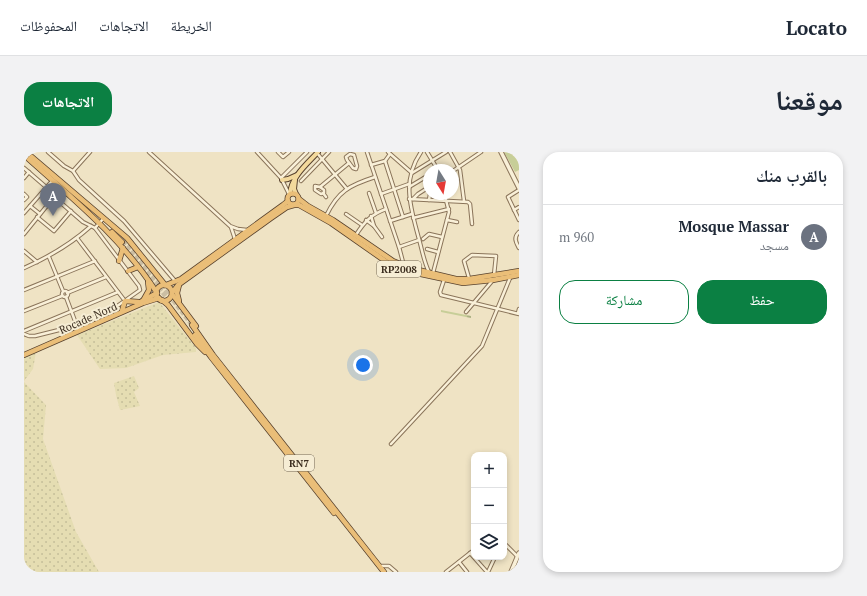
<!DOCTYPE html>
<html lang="ar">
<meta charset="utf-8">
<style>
:root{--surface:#fff;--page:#f2f2f3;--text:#1f2937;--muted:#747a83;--line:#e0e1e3;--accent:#0b8043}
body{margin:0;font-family:"PT Serif","Noto Naskh Arabic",serif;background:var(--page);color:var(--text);direction:rtl}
.controls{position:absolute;right:12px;bottom:12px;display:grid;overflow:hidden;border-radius:8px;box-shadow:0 2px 6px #0003}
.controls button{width:36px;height:36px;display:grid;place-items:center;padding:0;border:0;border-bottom:1px solid var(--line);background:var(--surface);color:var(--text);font:20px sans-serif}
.compass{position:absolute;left:399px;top:12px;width:36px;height:36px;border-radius:50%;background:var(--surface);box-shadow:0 2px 6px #0003;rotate:169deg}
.you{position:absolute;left:339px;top:213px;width:14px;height:14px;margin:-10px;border:3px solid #fff;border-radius:50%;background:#1a73e8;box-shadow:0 0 0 6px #1a73e833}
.badge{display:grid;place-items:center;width:26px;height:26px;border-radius:50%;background:var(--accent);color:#fff;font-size:13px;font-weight:700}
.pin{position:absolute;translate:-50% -33px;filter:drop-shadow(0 1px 2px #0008)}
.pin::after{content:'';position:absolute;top:21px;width:14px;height:12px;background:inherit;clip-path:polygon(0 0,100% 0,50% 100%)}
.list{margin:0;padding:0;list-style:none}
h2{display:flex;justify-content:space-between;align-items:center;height:52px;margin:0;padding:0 16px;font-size:17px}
h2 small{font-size:13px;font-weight:400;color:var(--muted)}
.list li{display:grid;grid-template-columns:26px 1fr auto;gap:12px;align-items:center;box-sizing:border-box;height:64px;padding:0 16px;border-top:1px solid var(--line)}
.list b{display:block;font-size:15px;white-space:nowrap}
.list p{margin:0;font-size:13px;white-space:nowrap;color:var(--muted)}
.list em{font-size:13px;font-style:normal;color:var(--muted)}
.actions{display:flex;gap:8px;padding:12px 16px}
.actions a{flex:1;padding:9px 0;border:1px solid var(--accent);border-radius:16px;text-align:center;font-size:14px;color:var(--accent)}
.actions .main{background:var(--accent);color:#fff}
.icon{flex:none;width:22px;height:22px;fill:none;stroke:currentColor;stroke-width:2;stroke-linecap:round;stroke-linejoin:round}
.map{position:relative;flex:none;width:495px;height:420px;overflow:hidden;direction:ltr;border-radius:16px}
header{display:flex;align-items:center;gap:24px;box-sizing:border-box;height:56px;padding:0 20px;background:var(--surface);border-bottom:1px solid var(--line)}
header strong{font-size:19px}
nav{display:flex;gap:22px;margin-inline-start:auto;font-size:14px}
.intro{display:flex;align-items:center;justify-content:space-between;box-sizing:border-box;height:96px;padding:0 24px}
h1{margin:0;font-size:28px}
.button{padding:10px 18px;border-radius:16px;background:var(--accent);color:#fff;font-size:14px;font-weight:700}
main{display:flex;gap:24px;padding:0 24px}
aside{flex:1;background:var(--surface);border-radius:16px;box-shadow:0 2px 6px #0003}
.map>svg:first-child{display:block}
.farmland{fill:url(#farmland-dots)}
.forest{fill:url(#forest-firs)}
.pitch{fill:#c7ce98}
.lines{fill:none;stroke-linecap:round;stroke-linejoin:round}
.trunk-tunnel{stroke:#cbbea3;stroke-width:4.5;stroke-dasharray:4.5 2;stroke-linecap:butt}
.minor-casing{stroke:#8a745a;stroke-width:4.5}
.tertiary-casing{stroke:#8a745a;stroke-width:5.5}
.primary-casing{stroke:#58422e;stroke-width:6}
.trunk-casing{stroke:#58422e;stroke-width:6}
.minor{stroke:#f9f0d8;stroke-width:2.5}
.tertiary{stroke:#f9f0d8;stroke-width:3.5}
.primary{stroke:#f3d99c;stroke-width:4}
.trunk{stroke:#eabe78;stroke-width:4.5}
.labels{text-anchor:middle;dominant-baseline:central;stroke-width:4;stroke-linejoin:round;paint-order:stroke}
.shield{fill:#f6edd4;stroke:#726655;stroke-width:1}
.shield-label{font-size:10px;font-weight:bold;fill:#3a2c1e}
.street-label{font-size:11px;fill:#3a2c1e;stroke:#f6edd4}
</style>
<header>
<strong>Locato</strong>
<nav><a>الخريطة</a><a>الاتجاهات</a><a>المحفوظات</a></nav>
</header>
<div class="intro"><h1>موقعنا</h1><a class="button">الاتجاهات</a></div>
<main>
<aside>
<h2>بالقرب منك<small></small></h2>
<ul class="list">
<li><span class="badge" style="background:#6b7280">A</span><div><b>Mosque Massar</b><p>مسجد</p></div><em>960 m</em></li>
</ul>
<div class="actions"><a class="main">حفظ</a><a>مشاركة</a></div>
</aside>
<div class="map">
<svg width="495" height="420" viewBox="0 0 495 420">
<defs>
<pattern id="farmland-dots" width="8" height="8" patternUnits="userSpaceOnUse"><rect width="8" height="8" fill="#e5ddb2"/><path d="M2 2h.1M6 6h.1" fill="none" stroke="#c5be99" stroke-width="1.8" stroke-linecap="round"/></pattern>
<pattern id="forest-firs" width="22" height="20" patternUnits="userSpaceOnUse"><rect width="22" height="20" fill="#c7ce98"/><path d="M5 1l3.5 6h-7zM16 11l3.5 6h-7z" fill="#acb183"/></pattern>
</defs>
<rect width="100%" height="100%" fill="#efe3c4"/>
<!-- farmland -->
<g class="farmland">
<path d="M135,150L172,196V200L139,203L102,216L76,217L53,183Z"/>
<path d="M12,200L9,217L0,229V205Z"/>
<path d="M110,224L115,236L110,240L116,254L96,258L92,243L90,231Z"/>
<path d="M0,230L22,253L19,287L52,380L75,420H0Z"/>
</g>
<!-- forest -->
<path class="forest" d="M417,158L447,164V166L417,160Z"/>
<!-- pitch -->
<path class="pitch" d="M480,0H495V18L491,20Z"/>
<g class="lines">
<!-- trunk-tunnel -->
<g class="trunk-tunnel">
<path d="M100,88L136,131L168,173"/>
<path d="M98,90L147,151"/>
</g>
<!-- minor casing -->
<g class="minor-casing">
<g id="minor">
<path d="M24,0L40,14L49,19L55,28L100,69L152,130"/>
<path d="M125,0L206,74L214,77L223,78"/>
<path d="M233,0L257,26L265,42"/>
<path d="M254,0L259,5L265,0"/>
<path d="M343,0L375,95L380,114"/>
<path d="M364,0L388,21L422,0"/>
<path d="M397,0C377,29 387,57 395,87C398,98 400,110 405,120"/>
<path d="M403,0L414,18"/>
<path d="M426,0L436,18L440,49"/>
<path d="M293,1L323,37"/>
<path d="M326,2L330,3L333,14L332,17L329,16L323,8L322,5Z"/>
<path d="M361,9L379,65"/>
<path d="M347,13L361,9L366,2"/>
<path d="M0,16L22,35"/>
<path d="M49,19L66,0"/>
<path d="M429,19L457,0"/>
<path d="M0,26L5,20"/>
<path d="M257,26L283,0"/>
<path d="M400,26L405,35"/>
<path d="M277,29L305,0"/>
<path d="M291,34L296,35L300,38V41L297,42L291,38Z"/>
<path d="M296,35L325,11"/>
<path d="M385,35L405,23"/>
<path d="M495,38L484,45L495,68"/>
<path d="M299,41L302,45"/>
<path d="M345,41L352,61"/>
<path d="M0,42L3,45L0,48"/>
<path d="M357,42L385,32"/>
<path d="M385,47L444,50L446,52L448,72"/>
<path d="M389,47L394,42L405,35"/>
<path d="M405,48L406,42"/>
<path d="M416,48L417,42"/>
<path d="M6,54L16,62"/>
<path d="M490,58L495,55"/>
<path d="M0,61L28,29"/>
<path d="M322,62L338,73"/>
<path d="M302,64C314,39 326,33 351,25"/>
<path d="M347,64L350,74"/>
<path d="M13,65L30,79L47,59"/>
<path d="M389,66L425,57"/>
<path d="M342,68L350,74L358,85"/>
<path d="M423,68L433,70"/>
<path d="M366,69L388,62"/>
<path d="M207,75L211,87"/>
<path d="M71,76L79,67"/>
<path d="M495,80C489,86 492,90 495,96"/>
<path d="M0,82L30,45"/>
<path d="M332,83C340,70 348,62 362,57"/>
<path d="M53,86L101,149"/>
<path d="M399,87L405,82L418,85"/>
<path d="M375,95L395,88"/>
<path d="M403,97L414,100"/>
<path d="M0,99L13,110"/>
<path d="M25,105L39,139"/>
<path d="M0,116C25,105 47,92 67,74"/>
<path d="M409,121L425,60L422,48"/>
<path d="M445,126L440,109L448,103L472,104L470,123"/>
<path d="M420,128L416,140L417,143L495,162"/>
<path d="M0,138L71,109"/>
<circle cx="41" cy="142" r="3"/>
<path d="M43,141L82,125"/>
<path d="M42,145L54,177"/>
<path d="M0,159L38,144"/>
<path d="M442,160L469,128"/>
<path d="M494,161L495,157"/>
<path d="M0,179L94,140"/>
<path d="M0,182L5,184H11L43,176L62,169L89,157L116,138L115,134L71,76L59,70L21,37"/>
<path d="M367,292L458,194L486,126"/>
<path d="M480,391L493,404"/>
<path d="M446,401L463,420"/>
<path d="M435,410L443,420"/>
<path d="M355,414H365L372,420"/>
<path d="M422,420L450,398"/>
<path d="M464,420L471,405"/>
</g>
</g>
<!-- tertiary casing -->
<g class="tertiary-casing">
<g id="tertiary">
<path d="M477,0L495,36"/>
<path d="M487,420L495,401"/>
</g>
</g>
<!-- primary casing -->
<g class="primary-casing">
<g id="primary">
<path d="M258,28L264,27L273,23"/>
<path d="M271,28L270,37L272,42"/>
<path d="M266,42C267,25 283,12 294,0"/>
</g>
</g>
<!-- trunk casing -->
<g class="trunk-casing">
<g id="trunk">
<path d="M2,0L103,86L141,133"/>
<path d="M0,3C48,46 98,86 133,141"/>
<circle cx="269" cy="47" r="5.5"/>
<path d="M275,47L284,54L309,68L369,109L386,116L432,127H445L495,119"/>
<path d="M271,53H275L307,71L367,113L378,118L439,131L469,128L495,123"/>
<path d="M88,80L98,90"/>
<path d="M95,109L99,96"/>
<path d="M104,119L114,115"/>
<path d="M142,133L157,127L259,53L264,49"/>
<circle cx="140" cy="141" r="8"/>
<path d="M148,141L154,133L247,66L263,55L270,53"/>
<path d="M148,142L172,174"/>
<path d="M120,147L125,138L124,130"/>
<path d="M138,148L144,153L173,192L181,200"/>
<path d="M118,149L133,141"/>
<path d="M155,149L153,141L155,133"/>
<path d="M98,159L101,149L115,150"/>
<path d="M168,173L189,203L360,420"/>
<path d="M171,183L187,205L310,361"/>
<path d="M0,203L119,151L135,146"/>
</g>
</g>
<!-- minor -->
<use href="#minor" class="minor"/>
<!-- tertiary -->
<use href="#tertiary" class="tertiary"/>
<!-- primary -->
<use href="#primary" class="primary"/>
<!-- trunk -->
<use href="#trunk" class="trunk"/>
</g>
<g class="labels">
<!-- shield labels -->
<g class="shield">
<rect x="353" y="109" width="44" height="16" rx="3"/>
<rect x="260" y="303" width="30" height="16" rx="3"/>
</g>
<g class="shield-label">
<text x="375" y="117">RP2008</text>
<text x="275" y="311">RN7</text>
</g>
<!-- street labels -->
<g class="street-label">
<text transform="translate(64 166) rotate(-24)">Rocade Nord</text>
</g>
</g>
</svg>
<div class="controls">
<button>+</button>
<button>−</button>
<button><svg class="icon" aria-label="layers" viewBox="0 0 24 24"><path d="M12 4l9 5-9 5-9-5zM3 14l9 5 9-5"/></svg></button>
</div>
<svg class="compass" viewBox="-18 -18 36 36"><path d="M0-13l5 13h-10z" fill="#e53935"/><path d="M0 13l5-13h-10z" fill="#747a83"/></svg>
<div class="you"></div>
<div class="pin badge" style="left:29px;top:64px;background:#6b7280">A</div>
</div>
</main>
